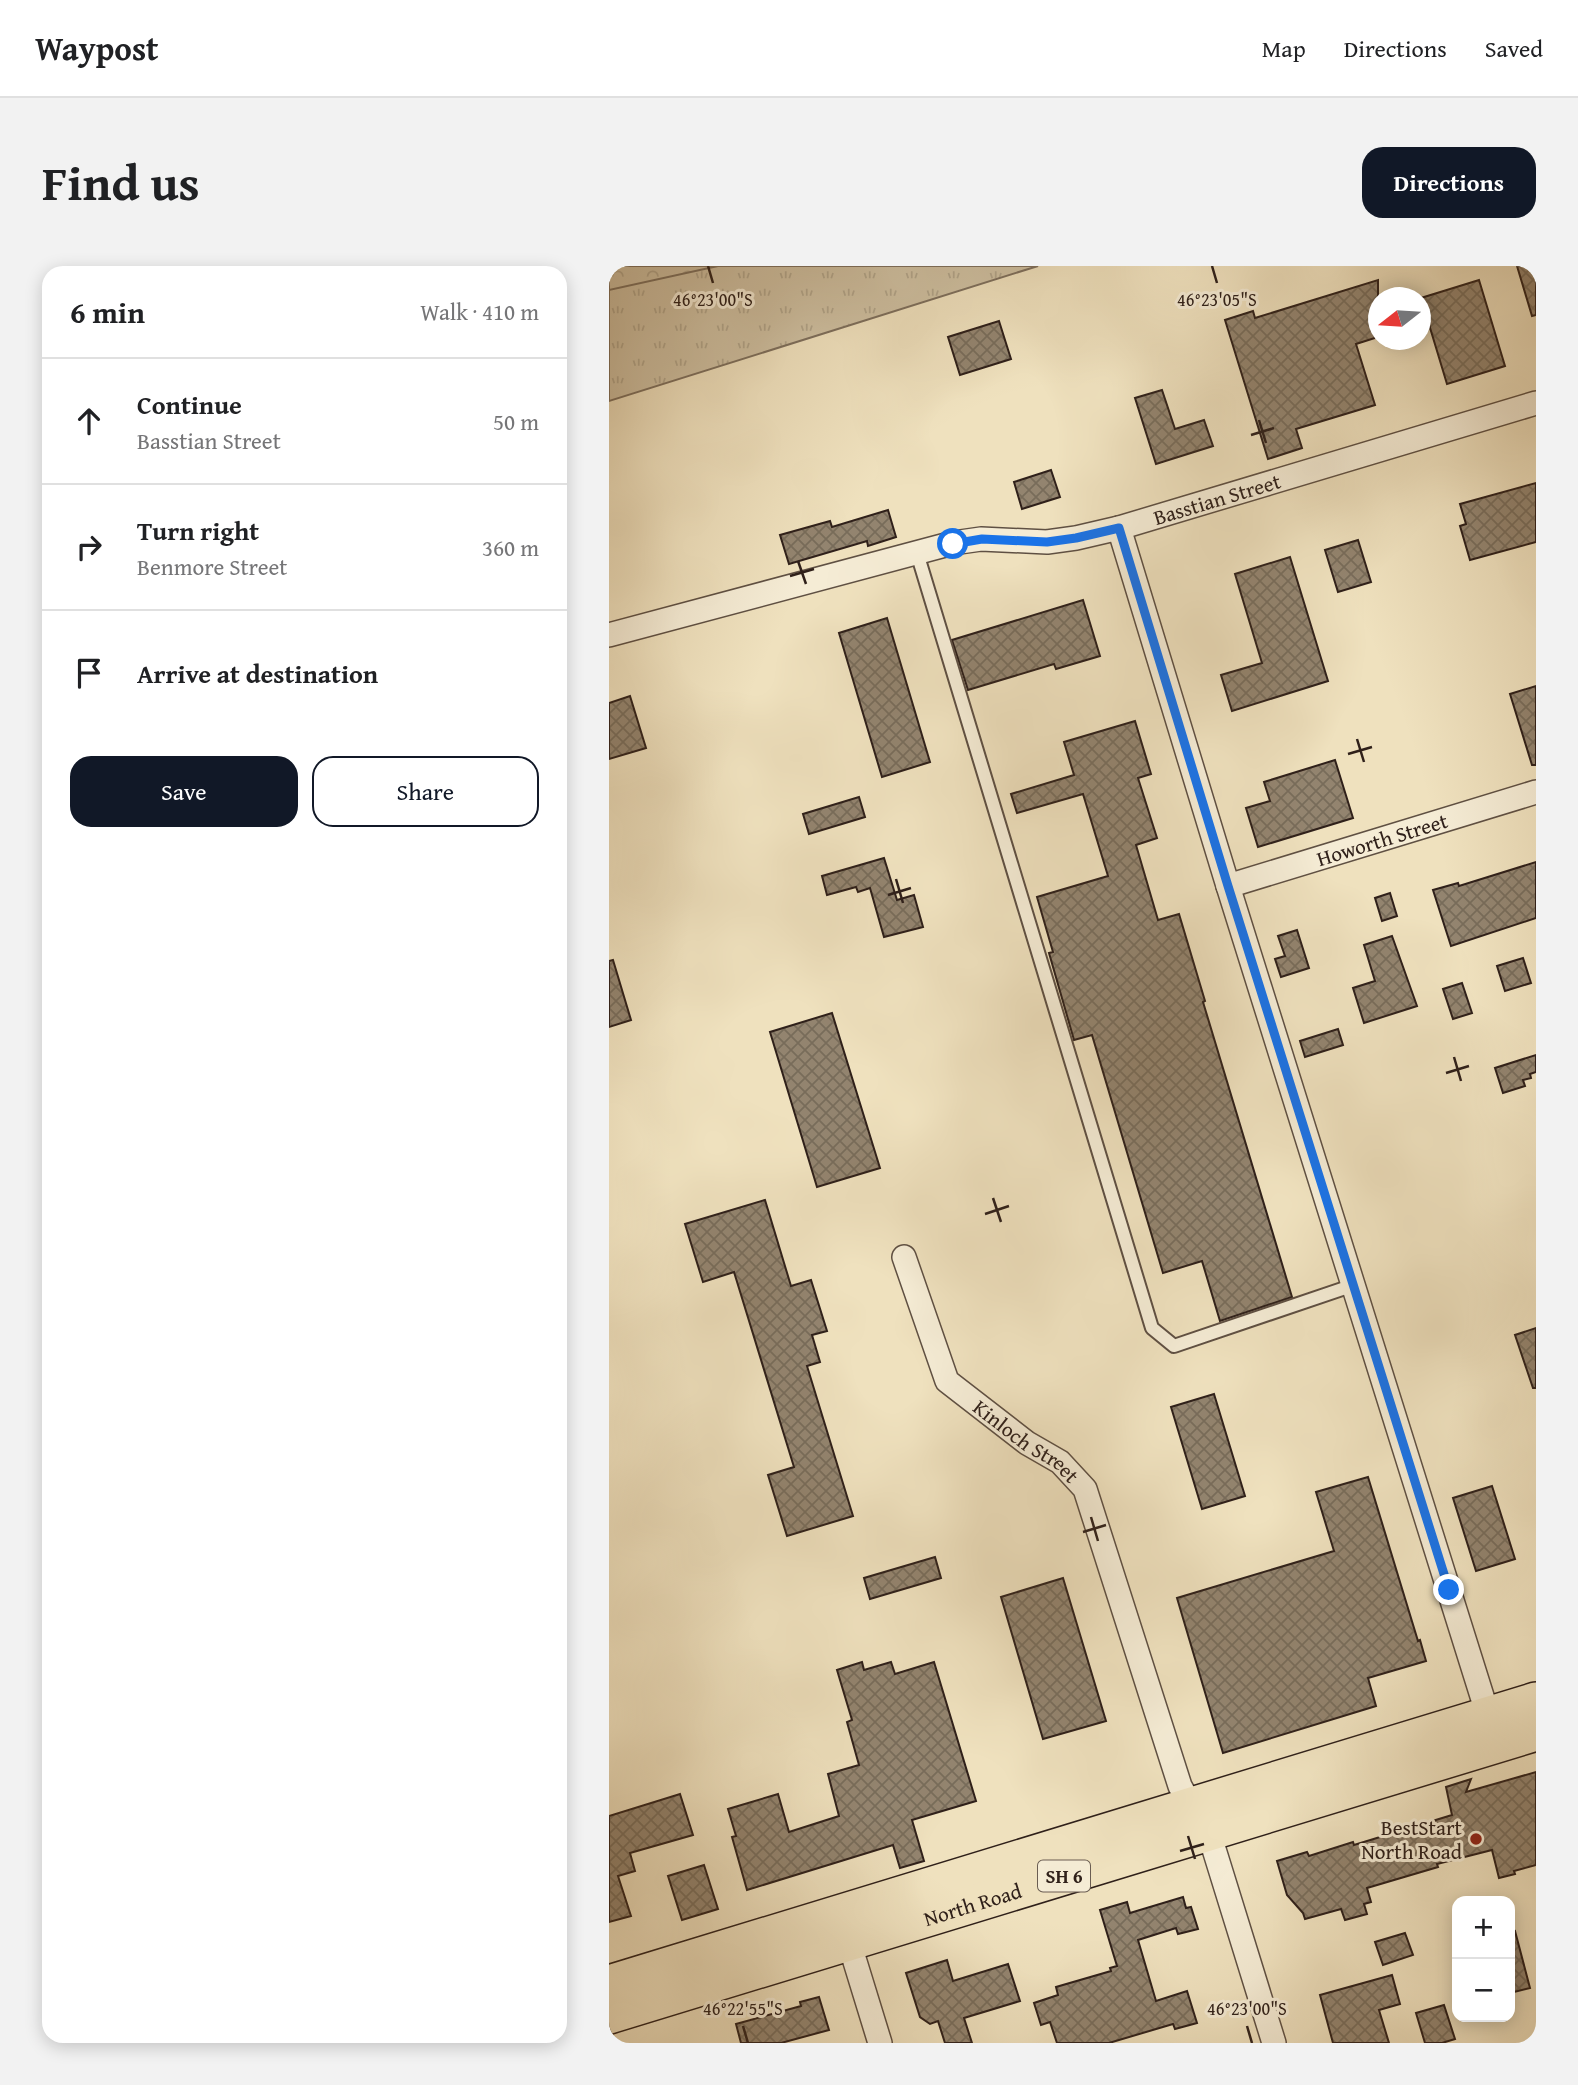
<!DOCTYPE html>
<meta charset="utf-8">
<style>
:root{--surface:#fff;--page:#f2f2f2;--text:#202124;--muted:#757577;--line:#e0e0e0;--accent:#111827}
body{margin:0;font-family:"Gentium Book Plus",serif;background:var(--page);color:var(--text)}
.controls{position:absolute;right:21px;bottom:21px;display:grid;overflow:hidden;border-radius:14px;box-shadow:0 4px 18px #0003}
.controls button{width:63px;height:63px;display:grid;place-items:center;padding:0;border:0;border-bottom:2px solid var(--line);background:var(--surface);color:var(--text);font:35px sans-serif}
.compass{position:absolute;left:759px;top:21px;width:63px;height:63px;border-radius:50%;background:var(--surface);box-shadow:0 4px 18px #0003;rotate:253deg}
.stop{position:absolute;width:21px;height:21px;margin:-16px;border:5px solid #1a73e8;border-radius:50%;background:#fff}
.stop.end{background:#1a73e8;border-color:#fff;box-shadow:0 2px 7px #0008}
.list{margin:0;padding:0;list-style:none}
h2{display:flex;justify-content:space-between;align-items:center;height:91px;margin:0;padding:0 28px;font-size:30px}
h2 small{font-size:23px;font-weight:400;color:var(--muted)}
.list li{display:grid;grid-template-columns:46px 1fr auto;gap:21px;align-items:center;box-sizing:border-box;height:126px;padding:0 28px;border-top:2px solid var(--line)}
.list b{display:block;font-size:26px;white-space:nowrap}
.list p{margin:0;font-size:23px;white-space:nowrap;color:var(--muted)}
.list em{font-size:23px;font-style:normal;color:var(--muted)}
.actions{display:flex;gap:14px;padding:21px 28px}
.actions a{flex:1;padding:16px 0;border:2px solid var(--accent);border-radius:21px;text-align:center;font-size:24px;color:var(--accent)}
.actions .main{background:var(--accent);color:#fff}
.icon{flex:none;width:38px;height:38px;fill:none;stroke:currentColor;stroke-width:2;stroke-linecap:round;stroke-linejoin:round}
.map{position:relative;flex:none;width:927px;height:1777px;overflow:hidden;border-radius:21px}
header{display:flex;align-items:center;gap:42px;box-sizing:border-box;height:98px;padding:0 35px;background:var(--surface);border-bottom:2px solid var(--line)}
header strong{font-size:33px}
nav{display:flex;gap:38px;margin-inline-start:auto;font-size:24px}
.intro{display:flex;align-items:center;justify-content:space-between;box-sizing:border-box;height:168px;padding:0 42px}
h1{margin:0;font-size:49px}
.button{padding:18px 32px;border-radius:21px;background:var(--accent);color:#fff;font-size:24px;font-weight:700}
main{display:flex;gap:42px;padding:0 42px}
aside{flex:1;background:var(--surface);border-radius:21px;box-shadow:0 4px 18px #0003}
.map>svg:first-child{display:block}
.grass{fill:url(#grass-tufts);stroke:#7e705e;stroke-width:2}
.forest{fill:url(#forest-crowns);stroke:#7e705e;stroke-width:2}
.building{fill:url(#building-cross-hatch);stroke:#2f201a;stroke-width:2}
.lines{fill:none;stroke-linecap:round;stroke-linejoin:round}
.lane-casing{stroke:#5f5043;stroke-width:16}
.street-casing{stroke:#5f5043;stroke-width:26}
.primary-casing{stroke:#2f201a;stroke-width:40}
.lane{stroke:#f5ecd5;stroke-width:12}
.street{stroke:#f5ecd5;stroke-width:23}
.primary{stroke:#efe1be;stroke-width:37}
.route{stroke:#1a73e8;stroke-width:9}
.ticks{fill:none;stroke:#2f201a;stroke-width:2.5}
.poi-dot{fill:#8f2418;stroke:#f5ecd5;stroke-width:2.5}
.labels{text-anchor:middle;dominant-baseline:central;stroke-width:6;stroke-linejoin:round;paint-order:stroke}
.shield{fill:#f5ecd5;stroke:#6a5d52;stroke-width:2}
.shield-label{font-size:19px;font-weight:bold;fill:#2f201a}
.street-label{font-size:21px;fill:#2f201a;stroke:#f5ecd5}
.poi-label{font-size:21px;fill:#2f201a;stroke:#f5ecd5;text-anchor:end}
.ticks-label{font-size:18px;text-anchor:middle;fill:#2f201a;stroke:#f5ecd5;stroke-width:6;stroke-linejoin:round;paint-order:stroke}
</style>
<header>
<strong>Waypost</strong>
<nav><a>Map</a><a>Directions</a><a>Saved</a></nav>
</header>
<div class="intro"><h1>Find us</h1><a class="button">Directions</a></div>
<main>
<aside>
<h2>6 min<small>Walk · 410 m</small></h2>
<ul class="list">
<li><svg class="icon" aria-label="ahead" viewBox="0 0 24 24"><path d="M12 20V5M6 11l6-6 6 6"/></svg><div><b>Continue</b><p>Basstian Street</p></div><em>50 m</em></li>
<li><svg class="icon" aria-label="right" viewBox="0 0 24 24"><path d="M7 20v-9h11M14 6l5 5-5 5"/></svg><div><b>Turn right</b><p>Benmore Street</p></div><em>360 m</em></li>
<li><svg class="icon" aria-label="arrive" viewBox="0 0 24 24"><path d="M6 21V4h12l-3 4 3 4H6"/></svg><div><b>Arrive at destination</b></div></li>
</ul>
<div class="actions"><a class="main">Save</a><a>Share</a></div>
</aside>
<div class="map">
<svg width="927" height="1777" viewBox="0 0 927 1777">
<defs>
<pattern id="grass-tufts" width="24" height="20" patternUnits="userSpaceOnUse" patternTransform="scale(1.75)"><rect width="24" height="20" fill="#cec0a2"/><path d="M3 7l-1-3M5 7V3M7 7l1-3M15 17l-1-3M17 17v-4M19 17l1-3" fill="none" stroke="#b1a58b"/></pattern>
<pattern id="forest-crowns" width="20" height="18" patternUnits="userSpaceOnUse" patternTransform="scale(1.75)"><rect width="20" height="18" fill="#cec0a2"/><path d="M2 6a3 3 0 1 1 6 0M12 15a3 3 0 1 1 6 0" fill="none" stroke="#b1a58b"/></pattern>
<pattern id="building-cross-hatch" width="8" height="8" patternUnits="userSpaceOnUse" patternTransform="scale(1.75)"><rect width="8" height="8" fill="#93846f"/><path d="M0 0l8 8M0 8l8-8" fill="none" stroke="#786c5a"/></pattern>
</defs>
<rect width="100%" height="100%" fill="#efe1be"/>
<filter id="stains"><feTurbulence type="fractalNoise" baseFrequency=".00286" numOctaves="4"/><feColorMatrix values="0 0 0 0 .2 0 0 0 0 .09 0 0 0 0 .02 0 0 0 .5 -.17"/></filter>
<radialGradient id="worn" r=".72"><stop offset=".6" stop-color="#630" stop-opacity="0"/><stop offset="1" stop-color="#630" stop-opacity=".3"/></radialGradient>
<!-- grass -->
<path class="grass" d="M0,0H429L0,135Z"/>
<!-- forest -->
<path class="forest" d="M0,0H109L0,24Z"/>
<!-- building -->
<g class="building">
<path d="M908,0H927V49L923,50Z"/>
<path d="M769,14V71L747,78L766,139L687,163L693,182L659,193L616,54L644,45L646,52Z"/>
<path d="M870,14L896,100L838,118L812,32Z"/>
<path d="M390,55L402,93L351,109L339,71Z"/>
<path d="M553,124L566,163L595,154L604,180L547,198L526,132Z"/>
<path d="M442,204L451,231L413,243L405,216Z"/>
<path d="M927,217V276L861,294L851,260L857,258L851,238Z"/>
<path d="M279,244L287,271L259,280L258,275L180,298L171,269L221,255L223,261Z"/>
<path d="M749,274L762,316L729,326L716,284Z"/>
<path d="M681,291L719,415L623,445L612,409L653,397L626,308Z"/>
<path d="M474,334L491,390L447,403L445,398L359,424L343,374Z"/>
<path d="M278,352L321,496L273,511L230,367Z"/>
<path d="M927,420V499H923L901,428Z"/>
<path d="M21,430L37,482L0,493V437Z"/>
<path d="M526,455L542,508L529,512L548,572L527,579L549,654L570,648L596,735L594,736L683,1031L611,1055L593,995L554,1007L483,769L465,774L440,687L444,686L428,631L499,610L474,528L408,547L402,528L465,509L455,476Z"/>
<path d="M726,494L744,552L649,581L637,542L661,535L655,516Z"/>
<path d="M250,531L256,551L200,568L194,548Z"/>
<path d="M275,592L288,634L305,629L314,661L275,671L261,622L249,626L247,621L218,629L213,610Z"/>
<path d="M927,596V652L842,680L824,624L849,617L850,620Z"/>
<path d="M781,627L788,650L773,655L766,632Z"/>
<path d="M688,664L700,702L672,711L666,693L676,690L669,670Z"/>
<path d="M783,670L808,740L755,757L744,722L766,715L755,679Z"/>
<path d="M914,692L922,717L896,725L888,700Z"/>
<path d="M4,694L22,754L0,761V695Z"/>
<path d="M853,717L863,747L844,753L834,723Z"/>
<path d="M223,747L271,902L208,921L161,766Z"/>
<path d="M729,763L734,779L696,791L691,775Z"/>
<path d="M927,789V806L921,808L922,812L914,814L916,820L894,827L886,802Z"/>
<path d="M156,934L182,1020L202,1014L218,1065L203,1069L211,1096L198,1100L244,1250L178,1270L159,1209L185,1201L125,1006L94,1016L76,958Z"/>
<path d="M927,1062V1122H924L906,1069Z"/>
<path d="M605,1128L636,1230L593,1243L562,1141Z"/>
<path d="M759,1211L809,1375L811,1374L817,1395L759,1412L767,1440L614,1487L568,1332L725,1285L707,1226Z"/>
<path d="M883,1220L906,1293L867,1305L844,1232Z"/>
<path d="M326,1291L332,1312L261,1333L255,1312Z"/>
<path d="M454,1312L497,1455L434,1473L392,1331Z"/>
<path d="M253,1396L255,1404L282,1396L286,1408L325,1396L367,1535L303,1554L315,1595L291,1602L284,1579L138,1624L123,1571L127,1570L119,1543L169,1528L180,1566L230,1550L219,1508L250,1499L238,1456L243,1454L228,1404Z"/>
<path d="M927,1506V1599L905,1605L906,1608L890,1612L883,1584L828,1598L829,1601L758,1622L762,1636L755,1638L758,1648L736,1654L732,1643L696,1653L694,1647L678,1629L668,1595L698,1586L700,1590L744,1576L745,1579L843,1549L837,1521L862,1513L857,1526Z"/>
<path d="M71,1528L84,1569L21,1587L26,1605L9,1610L22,1650L0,1656V1550Z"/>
<path d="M95,1599L109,1643L73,1654L59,1610Z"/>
<path d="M574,1631L577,1642L582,1641L589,1663L569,1668L567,1662L529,1674L547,1735L578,1725L588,1757L566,1763L564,1758L500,1777H448L441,1756L432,1759L425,1737L449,1729L447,1721L502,1705L501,1702L508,1700L491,1644L518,1636L521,1647Z"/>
<path d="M906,1665L921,1722L901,1727V1666Z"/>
<path d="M796,1667L804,1689L774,1699L766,1676Z"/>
<path d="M338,1694L344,1715L399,1698L411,1735L355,1752L363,1777H336L329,1755L321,1758L311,1751L297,1707Z"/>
<path d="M783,1709L791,1738L770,1744L780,1777H724L711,1729Z"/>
<path d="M210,1731L220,1764L172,1777H132L127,1758L192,1740L191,1736Z"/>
<path d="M835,1739L846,1773L833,1777H816L807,1747Z"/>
</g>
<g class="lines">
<!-- lane casing -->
<g class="lane-casing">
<path id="lane" d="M308,287L543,1062L565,1080L745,1019"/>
</g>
<!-- street casing -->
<g class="street-casing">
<g id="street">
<path d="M510,262L619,620L883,1462"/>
<path id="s1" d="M0,369L344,277L372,273L438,276L467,272L510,262L927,137"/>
<path id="s2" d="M619,620L927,526"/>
<path id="s3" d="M295,991L338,1115L418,1177L451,1196L476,1223L571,1520L604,1580L665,1777"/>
<path d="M236,1663L271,1777"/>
</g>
</g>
<!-- primary casing -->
<g class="primary-casing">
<g id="primary">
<path d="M0,1718L927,1435"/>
<path id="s4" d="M0,1749L927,1466"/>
</g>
</g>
<!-- lane -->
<use href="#lane" class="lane"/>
<!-- street -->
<use href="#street" class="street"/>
<!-- primary -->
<use href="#primary" class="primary"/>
</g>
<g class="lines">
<!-- route -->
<path class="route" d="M344,278L373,273L438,276L467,272L510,262L619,620L840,1324"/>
</g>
<!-- ticks -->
<path class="ticks" d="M99,0L104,17M603,0L608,17M650,154L657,177M642,169L665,162M189,295L197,318M181,310L205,303M748,473L755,496M739,488L763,481M287,613L294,637M279,629L302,622M845,791L852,815M837,807L860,800M384,932L392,956M376,948L400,940M482,1251L489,1275M474,1266L497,1259M579,1570L586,1593M571,1585L595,1578M134,1760L139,1777M638,1760L643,1777"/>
<!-- markers -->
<circle class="poi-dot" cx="867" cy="1573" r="7"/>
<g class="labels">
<!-- shield labels -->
<rect class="shield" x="429" y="1594.5" width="52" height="31" rx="5"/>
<g class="shield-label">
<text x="455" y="1610">SH 6</text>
</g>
<!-- street labels -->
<g class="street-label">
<text stroke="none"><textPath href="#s1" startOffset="626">Basstian Street</textPath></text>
<text stroke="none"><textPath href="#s2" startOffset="161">Howorth Street</textPath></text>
<text stroke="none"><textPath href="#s3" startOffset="231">Kinloch Street</textPath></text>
<text stroke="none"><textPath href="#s4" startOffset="380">North Road</textPath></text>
</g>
<!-- poi labels -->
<g class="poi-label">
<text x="853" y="1561">BestStart<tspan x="853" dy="24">North Road</tspan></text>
</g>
</g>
<g class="ticks-label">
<text x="104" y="40">46°23'00"S</text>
<text x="608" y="40">46°23'05"S</text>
<text x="134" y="1749">46°22'55"S</text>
<text x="638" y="1749">46°23'00"S</text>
</g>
<rect width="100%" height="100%" filter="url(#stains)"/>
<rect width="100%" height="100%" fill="url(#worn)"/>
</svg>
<div class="controls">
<button>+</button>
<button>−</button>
</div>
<svg class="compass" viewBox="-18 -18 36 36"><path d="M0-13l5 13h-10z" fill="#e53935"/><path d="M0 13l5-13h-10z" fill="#757577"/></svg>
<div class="stop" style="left:344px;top:278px"></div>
<div class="stop end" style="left:840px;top:1324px"></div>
</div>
</main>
